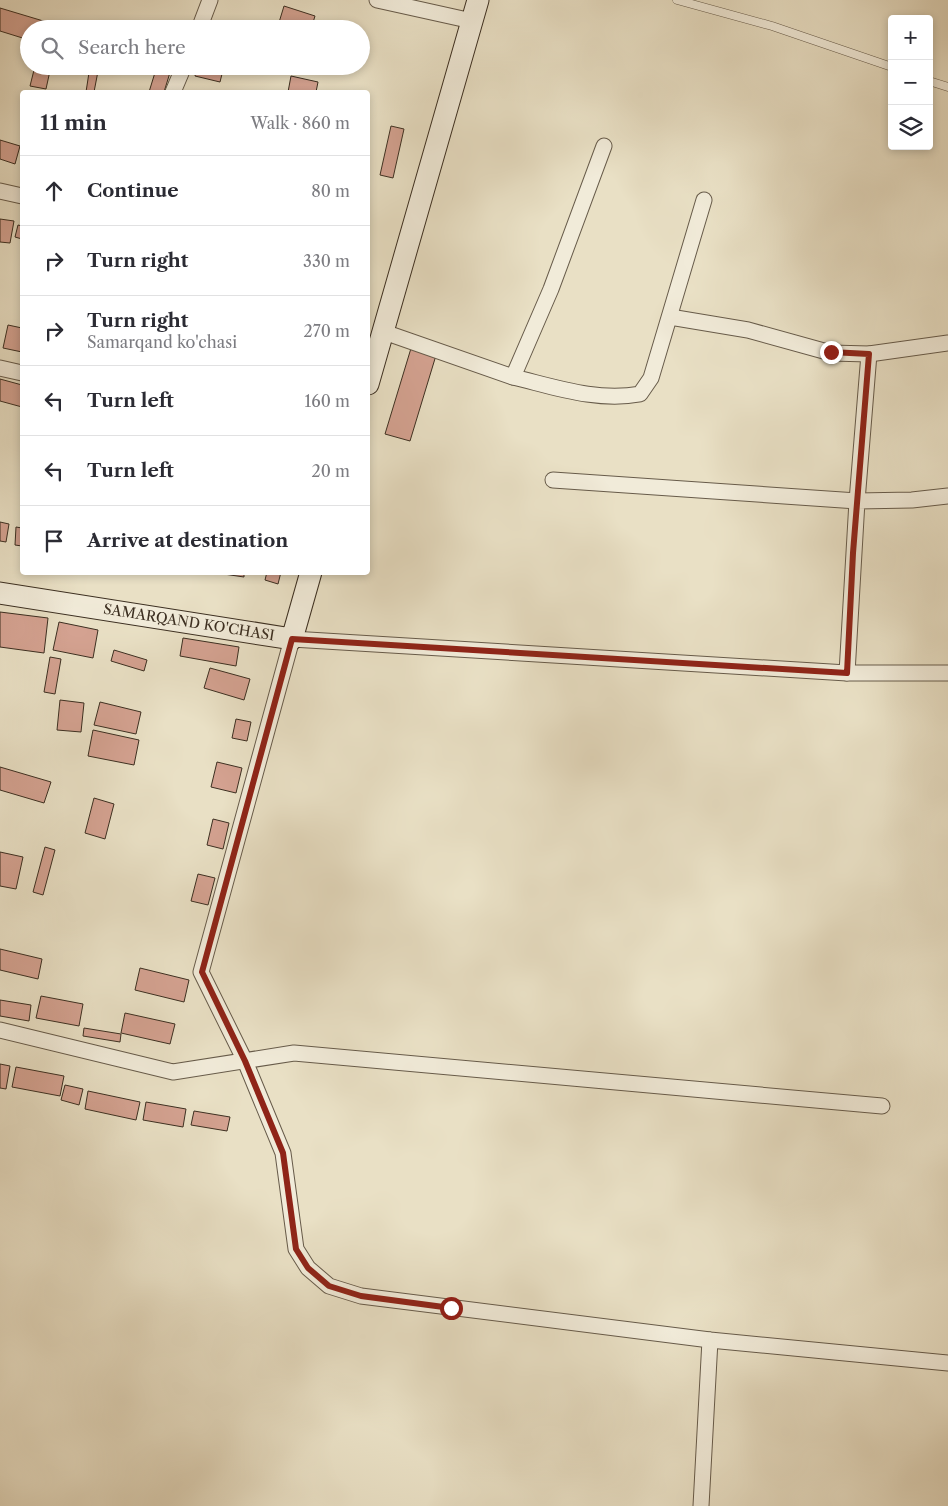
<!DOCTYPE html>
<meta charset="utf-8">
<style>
:root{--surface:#fff;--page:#f7f7f7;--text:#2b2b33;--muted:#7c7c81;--line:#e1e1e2}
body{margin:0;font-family:"Libre Caslon Text",serif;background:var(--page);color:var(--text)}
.controls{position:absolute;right:15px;top:15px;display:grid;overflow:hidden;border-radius:5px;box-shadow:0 2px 8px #0003}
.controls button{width:45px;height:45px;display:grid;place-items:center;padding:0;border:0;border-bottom:1px solid var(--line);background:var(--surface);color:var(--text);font:25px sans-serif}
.stop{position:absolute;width:15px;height:15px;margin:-11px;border:4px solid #8f2418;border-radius:50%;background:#fff}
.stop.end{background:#8f2418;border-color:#fff;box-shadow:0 1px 5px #0008}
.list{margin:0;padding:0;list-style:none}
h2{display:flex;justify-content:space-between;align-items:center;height:65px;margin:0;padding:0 20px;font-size:21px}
h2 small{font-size:16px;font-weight:400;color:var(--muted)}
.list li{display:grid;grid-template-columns:32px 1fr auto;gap:15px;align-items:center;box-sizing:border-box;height:70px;padding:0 20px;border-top:1px solid var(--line)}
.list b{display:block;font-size:19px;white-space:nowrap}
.list p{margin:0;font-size:16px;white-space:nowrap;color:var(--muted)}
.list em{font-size:16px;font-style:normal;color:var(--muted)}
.icon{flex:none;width:28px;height:28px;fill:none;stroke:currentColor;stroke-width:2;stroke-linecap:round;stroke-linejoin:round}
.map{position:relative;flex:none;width:948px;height:1506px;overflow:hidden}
.search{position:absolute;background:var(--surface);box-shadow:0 2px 8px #0003;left:20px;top:20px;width:350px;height:55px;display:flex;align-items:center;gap:12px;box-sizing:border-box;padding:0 18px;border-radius:28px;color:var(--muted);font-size:19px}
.panel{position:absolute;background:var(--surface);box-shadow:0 2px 8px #0003;left:20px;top:90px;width:350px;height:485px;border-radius:5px}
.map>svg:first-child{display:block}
.building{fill:#d4a291;stroke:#3c2f21}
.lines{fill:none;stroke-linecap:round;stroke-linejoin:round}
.lane-casing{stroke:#675b4a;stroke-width:9}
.street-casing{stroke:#675b4a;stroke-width:17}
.secondary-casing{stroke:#3c2f21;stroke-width:23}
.lane{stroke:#f1ebd9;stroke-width:8}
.street{stroke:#f1ebd9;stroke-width:15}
.secondary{stroke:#f1ebd9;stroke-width:21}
.route{stroke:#8f2418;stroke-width:6}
.labels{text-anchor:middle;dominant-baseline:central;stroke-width:4.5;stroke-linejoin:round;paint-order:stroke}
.street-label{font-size:14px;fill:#3c2f21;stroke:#f1ebd9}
</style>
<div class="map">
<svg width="948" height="1506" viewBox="0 0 948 1506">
<rect width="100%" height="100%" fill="#e9e0c5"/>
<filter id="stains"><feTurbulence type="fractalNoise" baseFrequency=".004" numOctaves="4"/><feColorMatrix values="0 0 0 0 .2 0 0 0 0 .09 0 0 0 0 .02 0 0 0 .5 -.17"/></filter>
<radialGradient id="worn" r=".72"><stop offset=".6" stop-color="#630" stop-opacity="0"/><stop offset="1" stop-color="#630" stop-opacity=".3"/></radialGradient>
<!-- building -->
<g class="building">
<path d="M284,6L315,16L311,29H277Z"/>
<path d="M0,8L50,23L49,29H29V40L0,31Z"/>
<path d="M35,66H51L46,89L30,86Z"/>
<path d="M90,66H99L94,92H86Z"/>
<path d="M137,66H156L154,72Z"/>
<path d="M157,66H172L164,92H149Z"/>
<path d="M197,66H224L220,82L195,76Z"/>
<path d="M291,76L318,82L316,92H288Z"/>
<path d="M391,126L404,129L393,178L380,175Z"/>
<path d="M0,140L20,146L15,164L0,159Z"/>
<path d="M0,219L14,221L10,243L0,242Z"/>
<path d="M18,225L22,226V239L15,237Z"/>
<path d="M8,325L22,328V352L3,348Z"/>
<path d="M412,345L437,352L410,441L385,434Z"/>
<path d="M0,379L22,385V407L0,401Z"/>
<path d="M0,522L9,524L6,542L0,541Z"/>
<path d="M16,527L22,528V546L15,545Z"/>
<path d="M210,572H244V577Z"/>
<path d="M267,572H281L278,584L265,580Z"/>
<path d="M0,612L48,618L44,653L0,647Z"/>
<path d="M59,622L98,630L93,658L53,650Z"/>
<path d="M183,638L239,647L236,666L180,656Z"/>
<path d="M114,650L147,660L144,671L111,661Z"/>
<path d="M50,657L61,659L55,694L44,692Z"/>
<path d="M210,668L250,679L244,700L204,688Z"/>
<path d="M60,700L84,703L81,732L57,730Z"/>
<path d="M100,702L141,712L136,734L94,725Z"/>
<path d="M236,719L251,722L247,741L232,738Z"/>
<path d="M93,730L139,740L134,765L88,756Z"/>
<path d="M217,762L242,768L236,793L211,787Z"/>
<path d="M0,767L51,782L44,803L0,790Z"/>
<path d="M94,798L114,804L105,839L85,833Z"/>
<path d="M213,819L229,823L223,849L207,845Z"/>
<path d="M45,847L55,850L43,895L33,892Z"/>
<path d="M0,852L23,857L16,889L0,886Z"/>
<path d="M198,874L215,878L208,905L191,901Z"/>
<path d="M0,949L42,959L38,979L0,970Z"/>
<path d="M140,968L189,980L184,1002L135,990Z"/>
<path d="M41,996L83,1004L79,1026L36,1018Z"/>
<path d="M0,1000L31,1005L29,1021L0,1016Z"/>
<path d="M125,1013L175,1024L170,1044L121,1033Z"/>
<path d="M84,1028L121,1034L120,1042L83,1036Z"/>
<path d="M0,1064L10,1066L6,1089L0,1088Z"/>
<path d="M16,1067L64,1076L60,1096L12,1087Z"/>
<path d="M65,1085L83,1089L79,1105L61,1100Z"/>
<path d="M88,1091L140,1102L136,1120L85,1109Z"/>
<path d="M146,1102L186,1109L183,1127L143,1120Z"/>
<path d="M194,1111L230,1117L227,1131L191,1125Z"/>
</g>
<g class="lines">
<!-- lane casing -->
<g class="lane-casing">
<g id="lane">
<path d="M677,0L772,26L892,67"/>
<path d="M929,81L948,87"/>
</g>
</g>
<!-- street casing -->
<g class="street-casing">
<g id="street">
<path d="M377,0L472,21"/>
<path d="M199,29L210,0"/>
<path d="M173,92L184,66"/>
<path d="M604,146L551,289L513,377C555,387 597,402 640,394L651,378L704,200"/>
<path d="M0,191L22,196"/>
<path d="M670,317L748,330L831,353L869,354L948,343"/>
<path d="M384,332L513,377"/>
<path d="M0,368L22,373"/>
<path d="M553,480L857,501L869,354"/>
<path d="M847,673L857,501L912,500L948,496"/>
<path d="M948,673H847L292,639L201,972L245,1061L283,1153L296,1249L308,1268L329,1286L361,1296L710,1340L948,1363"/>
<path d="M0,1030L173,1072L294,1053L882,1106"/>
<path d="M701,1506L710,1340"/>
</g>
</g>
<!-- secondary casing -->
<g class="secondary-casing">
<g id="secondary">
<path d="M368,384L478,0"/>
<path d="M0,593L292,639L311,572"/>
</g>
</g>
<!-- lane -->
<use href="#lane" class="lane"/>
<!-- street -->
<use href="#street" class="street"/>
<!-- secondary -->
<use href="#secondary" class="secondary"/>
</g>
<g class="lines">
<!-- route -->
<path class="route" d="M451,1308L361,1296L329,1286L308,1268L296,1249L283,1153L245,1061L202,972L292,639L847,673L853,553L869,354L831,352"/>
</g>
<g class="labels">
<!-- street labels -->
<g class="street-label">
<text transform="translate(189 622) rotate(9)">SAMARQAND KO'CHASI</text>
</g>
</g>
<rect width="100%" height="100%" filter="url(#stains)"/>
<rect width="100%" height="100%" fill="url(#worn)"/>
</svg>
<div class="controls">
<button>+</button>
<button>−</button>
<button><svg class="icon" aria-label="layers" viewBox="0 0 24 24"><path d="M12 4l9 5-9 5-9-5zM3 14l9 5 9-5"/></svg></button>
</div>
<div class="stop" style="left:451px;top:1308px"></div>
<div class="stop end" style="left:831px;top:352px"></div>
<div class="search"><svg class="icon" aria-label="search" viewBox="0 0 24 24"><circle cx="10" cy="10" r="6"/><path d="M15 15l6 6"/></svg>Search here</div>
<section class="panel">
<h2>11 min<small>Walk · 860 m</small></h2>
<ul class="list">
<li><svg class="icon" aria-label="ahead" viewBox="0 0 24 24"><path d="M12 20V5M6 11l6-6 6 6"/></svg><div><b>Continue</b></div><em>80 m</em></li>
<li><svg class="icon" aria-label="right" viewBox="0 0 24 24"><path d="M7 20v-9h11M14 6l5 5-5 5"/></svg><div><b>Turn right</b></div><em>330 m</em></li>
<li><svg class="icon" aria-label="right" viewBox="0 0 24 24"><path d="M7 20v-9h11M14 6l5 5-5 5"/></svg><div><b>Turn right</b><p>Samarqand ko'chasi</p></div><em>270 m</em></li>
<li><svg class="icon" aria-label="left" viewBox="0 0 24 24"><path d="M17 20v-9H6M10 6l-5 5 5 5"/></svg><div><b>Turn left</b></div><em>160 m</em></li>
<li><svg class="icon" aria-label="left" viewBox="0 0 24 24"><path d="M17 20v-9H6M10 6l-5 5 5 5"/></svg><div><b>Turn left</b></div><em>20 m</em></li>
<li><svg class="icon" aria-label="arrive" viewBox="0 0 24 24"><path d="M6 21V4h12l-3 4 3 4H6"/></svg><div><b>Arrive at destination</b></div></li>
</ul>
</section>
</div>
